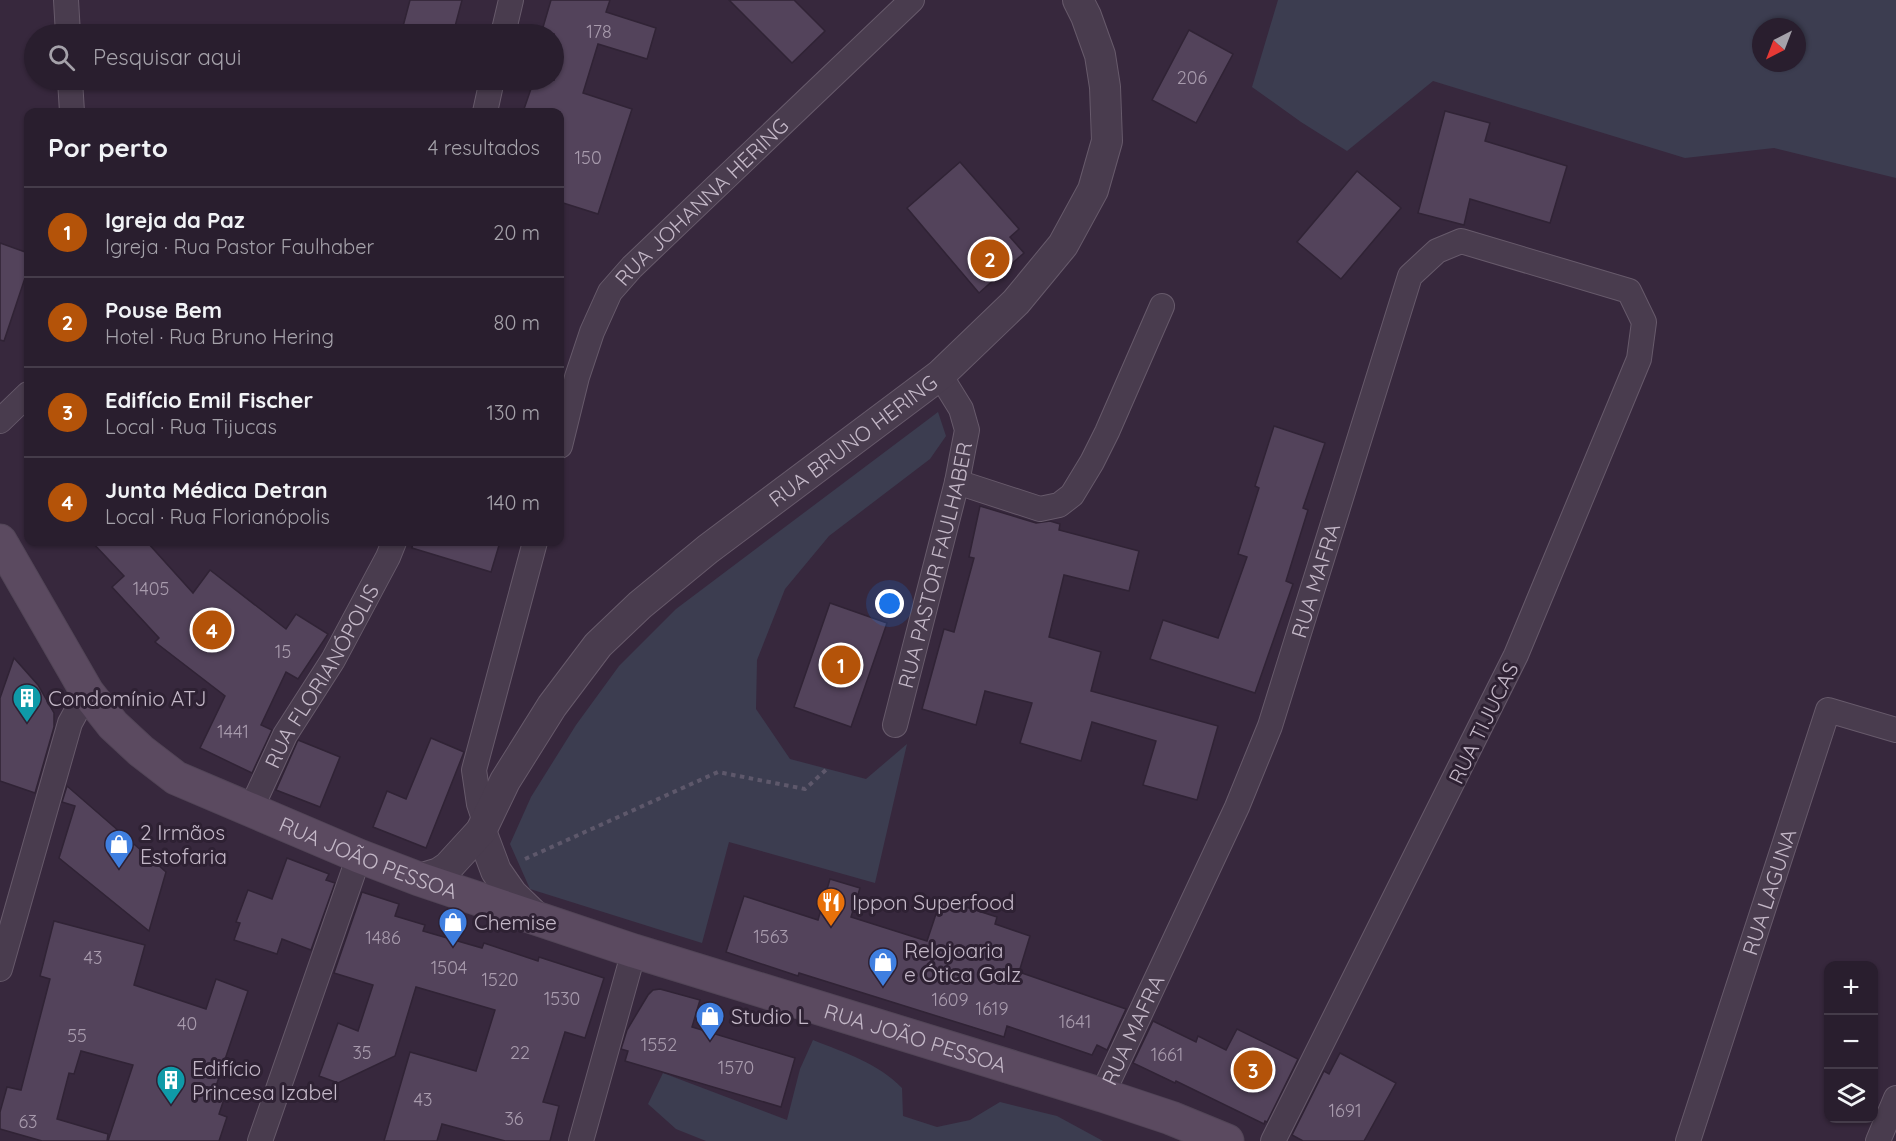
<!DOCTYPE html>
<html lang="pt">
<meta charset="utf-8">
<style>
:root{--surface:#291e2e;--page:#312736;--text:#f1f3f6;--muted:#a5a2aa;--line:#453c4a;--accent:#b45309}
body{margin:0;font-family:Quicksand,sans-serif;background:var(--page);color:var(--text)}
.controls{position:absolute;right:18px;bottom:18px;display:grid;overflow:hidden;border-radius:12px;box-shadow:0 2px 4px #0004}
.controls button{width:54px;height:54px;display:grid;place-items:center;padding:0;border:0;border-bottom:2px solid var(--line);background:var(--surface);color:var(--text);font:30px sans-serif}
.compass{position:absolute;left:1752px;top:18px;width:54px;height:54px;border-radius:50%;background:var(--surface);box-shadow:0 2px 4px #0004;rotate:222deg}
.you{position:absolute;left:890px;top:604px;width:21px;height:21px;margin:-15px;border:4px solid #fff;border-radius:50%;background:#1a73e8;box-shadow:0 0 0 9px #1a73e833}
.badge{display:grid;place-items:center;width:39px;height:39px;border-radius:50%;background:var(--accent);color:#fff;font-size:20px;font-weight:700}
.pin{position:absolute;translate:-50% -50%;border:3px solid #fff;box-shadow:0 2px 6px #0006}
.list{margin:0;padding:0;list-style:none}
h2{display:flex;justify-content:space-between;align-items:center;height:78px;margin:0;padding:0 24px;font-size:26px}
h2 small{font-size:20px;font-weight:400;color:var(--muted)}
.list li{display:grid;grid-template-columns:39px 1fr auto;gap:18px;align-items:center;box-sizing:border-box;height:90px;padding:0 24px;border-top:2px solid var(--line)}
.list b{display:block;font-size:22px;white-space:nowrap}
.list p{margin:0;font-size:20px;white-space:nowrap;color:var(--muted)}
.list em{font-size:20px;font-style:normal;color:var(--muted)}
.icon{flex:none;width:33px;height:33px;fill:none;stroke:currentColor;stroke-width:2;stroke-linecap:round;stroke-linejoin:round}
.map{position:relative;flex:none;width:1896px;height:1141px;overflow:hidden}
.search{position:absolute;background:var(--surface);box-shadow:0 2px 4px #0004;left:24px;top:24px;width:540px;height:66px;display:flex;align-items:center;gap:15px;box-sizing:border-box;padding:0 21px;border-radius:33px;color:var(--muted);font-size:22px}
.panel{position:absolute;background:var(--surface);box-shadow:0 2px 4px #0004;left:24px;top:108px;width:540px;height:438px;border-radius:12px}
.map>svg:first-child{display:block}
.green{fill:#3c3d50;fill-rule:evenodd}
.building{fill:#53435b;stroke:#302335;stroke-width:1.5}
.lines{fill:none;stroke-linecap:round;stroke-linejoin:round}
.minor-casing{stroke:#675a6b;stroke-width:26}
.tertiary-casing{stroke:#675a6b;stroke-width:32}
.secondary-casing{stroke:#524557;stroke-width:35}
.path{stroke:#5e586b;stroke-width:4;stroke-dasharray:4.5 4.5;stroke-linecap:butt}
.minor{stroke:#493c4e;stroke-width:24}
.tertiary{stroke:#493c4e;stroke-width:30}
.secondary{stroke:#5b4a60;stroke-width:33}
.labels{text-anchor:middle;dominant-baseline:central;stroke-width:6;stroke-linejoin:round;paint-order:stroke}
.number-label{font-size:18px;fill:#a89bad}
.street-label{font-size:21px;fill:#c4b8c8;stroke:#2e2133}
.poi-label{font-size:21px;fill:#c4b8c8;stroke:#2e2133;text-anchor:start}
</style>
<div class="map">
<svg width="1896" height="1141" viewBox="0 0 1896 1141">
<rect width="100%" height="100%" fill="#37283d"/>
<!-- green -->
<g class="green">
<path d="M1278,0H1896V178L1774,148L1685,158L1433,81L1347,151L1301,122L1252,87ZM1761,27H1797V63H1761Z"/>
<path d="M938,412L946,436L930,459L829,536L785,589L757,660L756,709L790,759L866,779L907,744L875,883L729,842L702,943L530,889L510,844L531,797L576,725L619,666L676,609Z"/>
<path d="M813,1040C845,1053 878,1063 902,1088L903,1116L937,1127L970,1120L1000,1102L1057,1116L1103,1141H706L676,1129L648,1104L663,1073L787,1120L800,1069Z"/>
</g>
<!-- building -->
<g class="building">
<path d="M410,0H462L453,34H401Z"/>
<path d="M551,0H610L606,12L656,28L647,59L598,44L583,93L632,109L598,214L560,202V112H523L534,80H554V34H541Z"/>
<path d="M729,0H794L825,31L792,63Z"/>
<path d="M1189,30L1233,54L1196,123L1152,100Z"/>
<path d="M422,80H459L456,89Z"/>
<path d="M1445,111L1490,123L1485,141L1567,166L1550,223L1470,199L1464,225L1418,213Z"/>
<path d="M960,162L1019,229L1010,237L1024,253L979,293L907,208Z"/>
<path d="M1357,171L1401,208L1341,279L1297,242Z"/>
<path d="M0,243L28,253V269L4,341L0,340Z"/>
<path d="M1274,426L1325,443L1303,508L1308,510L1286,581L1293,584L1255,693L1150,659L1163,620L1218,638L1247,557L1238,554L1259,488L1255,486Z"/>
<path d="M980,506L1036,523L1050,521L1060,524L1059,530L1139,551L1129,591L1064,575L1049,637L1101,652L1091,691L1218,726L1197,800L1143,785L1156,741L1092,722L1081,761L1020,743L1032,703L985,691L976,725L922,709L944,629L954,632L974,558L969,557Z"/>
<path d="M92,542H147L193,593L210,570L286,629L296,614L328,634L298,679L286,672L261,725L272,730L252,773L200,748L225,696L155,642L159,638L112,587L124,576Z"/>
<path d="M413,542H500L491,572L412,548Z"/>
<path d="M830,603L887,623L851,727L794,707Z"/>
<path d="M14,658L38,685L54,713V727L35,793L0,781V698Z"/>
<path d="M431,738L464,752L426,848L373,827L387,791L406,799Z"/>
<path d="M298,740L340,757L320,807L276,790Z"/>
<path d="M67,786L166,872L149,931L59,858L75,806L62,802Z"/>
<path d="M287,858L329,874L326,880L335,883L311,950L282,939L277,954L234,940L240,923L236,922L248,890L272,899Z"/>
<path d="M830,879L860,888L851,917L927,941L941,899L997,917L995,924L1030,936L1019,972L1126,1009L1107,1050L1097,1045L1092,1055L1007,1026L1004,1037L799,973L798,976L726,952L744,896L818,920Z"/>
<path d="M362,892L399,904L395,916L425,925L423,931L482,948L484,943L538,961L539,957L604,978L585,1038L565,1032L543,1102L559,1106L550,1141H505L442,1124L437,1141H384L410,1052L476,1071L495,1010L416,987L395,1056L338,1083L319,1076L338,1023L358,1031L373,985L334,973Z"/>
<path d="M54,921L145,945L134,985L206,1009L216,979L248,991L214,1092L225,1096L219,1114L227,1117L219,1141H108L133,1065L81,1051L74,1074L69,1073L57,1119L108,1134L107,1141H42L0,1129V1112L7,1087L21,1090L50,979L40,976Z"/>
<path d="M660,989L700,1000L692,1027L795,1058L781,1107L625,1061L628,1051L621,1049L627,1030L648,995L653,990Z"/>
<path d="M1153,1021L1196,1042L1198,1036L1226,1050L1237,1029L1298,1059L1267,1122L1265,1121L1264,1124L1176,1081L1175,1083L1133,1063Z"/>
<path d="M1340,1053L1396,1083L1364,1141H1303L1292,1135L1324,1071L1329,1074Z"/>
</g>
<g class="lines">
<!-- minor casing -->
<g class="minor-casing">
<g id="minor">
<path d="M66,0L68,34"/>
<path d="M503,34L511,0"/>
<path d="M70,80L72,112"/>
<path d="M485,112L492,80"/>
<path d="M0,421L28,394"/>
<path id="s1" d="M560,446L577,377L592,332L610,292L632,267L912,0"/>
<path d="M957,482L1040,509L1059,505L1072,495L1092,462L1107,432L1162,306"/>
<path id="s2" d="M895,725L957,482L967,430L961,409L940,375"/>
<path id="s3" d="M250,811L285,735L333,660L388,557L394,542"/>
<path d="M485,822L479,804L474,770L535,542"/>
<path d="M0,969L70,723L87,692"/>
<path id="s4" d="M1102,1095L1237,807L1270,726L1410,276L1437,251L1461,241L1629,291L1644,322L1639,359L1516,655L1273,1141"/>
<path d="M260,1141L359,856"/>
<path d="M581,1141L634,951"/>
<path id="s5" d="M1688,1141L1828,710L1896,730"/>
<path d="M1878,1141L1896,1098"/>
</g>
</g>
<!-- tertiary casing -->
<g class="tertiary-casing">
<g id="tertiary">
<path d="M481,831L496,871L512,894L538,919"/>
<path id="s6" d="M419,879L439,873L448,867L481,831L505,781L552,706L598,645L640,605L708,549L940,375L1016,302L1063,245L1093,190L1107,141L1105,87L1100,55L1086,16L1078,0"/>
</g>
</g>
<!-- secondary casing -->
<g class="secondary-casing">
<g id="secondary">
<path id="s7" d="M0,541L87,692L113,725L141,751L176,778L359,856L419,879L634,951L1102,1095L1171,1118L1227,1141"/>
</g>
</g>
<!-- path -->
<path class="path" d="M525,859L718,772L805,789L828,768"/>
<!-- minor -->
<use href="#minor" class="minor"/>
<!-- tertiary -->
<use href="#tertiary" class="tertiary"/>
<!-- secondary -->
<use href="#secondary" class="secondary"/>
</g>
<!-- icons -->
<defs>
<g id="building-pin" transform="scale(1.5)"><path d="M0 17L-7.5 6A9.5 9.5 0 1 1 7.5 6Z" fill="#0f9aa8" stroke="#2e2133"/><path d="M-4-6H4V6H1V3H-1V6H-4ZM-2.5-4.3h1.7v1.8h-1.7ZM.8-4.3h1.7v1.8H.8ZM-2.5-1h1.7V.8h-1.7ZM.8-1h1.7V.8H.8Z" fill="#fff"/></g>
<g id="shop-pin" transform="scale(1.5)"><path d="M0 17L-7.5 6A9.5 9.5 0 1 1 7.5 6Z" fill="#3f7fe0" stroke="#2e2133"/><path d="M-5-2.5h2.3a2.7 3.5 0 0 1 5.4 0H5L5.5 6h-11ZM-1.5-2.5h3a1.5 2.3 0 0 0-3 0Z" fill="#fff"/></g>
<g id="restaurant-pin" transform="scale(1.5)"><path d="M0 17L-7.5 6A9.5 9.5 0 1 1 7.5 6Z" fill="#e8710a" stroke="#2e2133"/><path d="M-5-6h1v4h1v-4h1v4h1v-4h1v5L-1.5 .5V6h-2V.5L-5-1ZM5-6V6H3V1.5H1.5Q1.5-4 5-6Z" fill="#fff"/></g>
</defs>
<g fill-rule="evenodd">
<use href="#building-pin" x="27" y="698"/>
<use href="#shop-pin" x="119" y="844"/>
<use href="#restaurant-pin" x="831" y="902"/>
<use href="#shop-pin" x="453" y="922"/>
<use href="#shop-pin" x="883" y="962"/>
<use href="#shop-pin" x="710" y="1016"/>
<use href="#building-pin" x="171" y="1080"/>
</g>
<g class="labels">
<!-- number labels -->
<g class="number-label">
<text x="599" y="31">178</text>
<text x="1192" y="77">206</text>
<text x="588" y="157">150</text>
<text x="151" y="588">1405</text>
<text x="283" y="651">15</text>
<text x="233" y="731">1441</text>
<text x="771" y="936">1563</text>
<text x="383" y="937">1486</text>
<text x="93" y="957">43</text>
<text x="449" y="967">1504</text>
<text x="500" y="979">1520</text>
<text x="562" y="998">1530</text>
<text x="950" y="999">1609</text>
<text x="992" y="1008">1619</text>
<text x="1075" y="1021">1641</text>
<text x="187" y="1023">40</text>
<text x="77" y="1035">55</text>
<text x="659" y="1044">1552</text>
<text x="362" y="1052">35</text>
<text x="520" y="1052">22</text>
<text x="1167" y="1054">1661</text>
<text x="736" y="1067">1570</text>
<text x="423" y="1099">43</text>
<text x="1345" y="1110">1691</text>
<text x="514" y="1118">36</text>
<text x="28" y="1121">63</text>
</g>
<!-- street labels -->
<g class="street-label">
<text stroke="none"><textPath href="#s1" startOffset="291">RUA JOHANNA HERING</textPath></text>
<text stroke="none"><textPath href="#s6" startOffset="628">RUA BRUNO HERING</textPath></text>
<text stroke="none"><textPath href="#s2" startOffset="165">RUA PASTOR FAULHABER</textPath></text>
<text stroke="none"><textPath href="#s4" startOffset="558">RUA MAFRA</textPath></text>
<text stroke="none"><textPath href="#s3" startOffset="153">RUA FLORIANÓPOLIS</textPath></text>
<text transform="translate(1483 723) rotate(-64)">RUA TIJUCAS</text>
<text stroke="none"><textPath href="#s7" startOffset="507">RUA JOÃO PESSOA</textPath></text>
<text stroke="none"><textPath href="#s5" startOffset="262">RUA LAGUNA</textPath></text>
<text stroke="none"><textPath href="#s4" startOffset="72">RUA MAFRA</textPath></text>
<text stroke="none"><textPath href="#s7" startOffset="1083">RUA JOÃO PESSOA</textPath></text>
</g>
<!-- poi labels -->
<g class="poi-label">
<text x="48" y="698">Condomínio ATJ</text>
<text x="140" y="832">2 Irmãos<tspan x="140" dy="24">Estofaria</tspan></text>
<text x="852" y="902">Ippon Superfood</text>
<text x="474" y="922">Chemise</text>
<text x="904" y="950">Relojoaria<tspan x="904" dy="24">e Ótica Galz</tspan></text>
<text x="731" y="1016">Studio L</text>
<text x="192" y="1068">Edifício<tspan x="192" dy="24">Princesa Izabel</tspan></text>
</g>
</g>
</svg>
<div class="controls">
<button>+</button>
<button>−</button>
<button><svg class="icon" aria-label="layers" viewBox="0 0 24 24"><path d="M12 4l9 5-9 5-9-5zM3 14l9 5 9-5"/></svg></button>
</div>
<svg class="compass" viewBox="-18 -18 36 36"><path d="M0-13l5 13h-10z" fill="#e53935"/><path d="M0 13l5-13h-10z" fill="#a5a2aa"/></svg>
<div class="you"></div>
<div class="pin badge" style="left:841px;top:665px">1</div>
<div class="pin badge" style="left:990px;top:259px">2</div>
<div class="pin badge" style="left:1253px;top:1070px">3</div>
<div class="pin badge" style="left:212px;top:630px">4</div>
<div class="search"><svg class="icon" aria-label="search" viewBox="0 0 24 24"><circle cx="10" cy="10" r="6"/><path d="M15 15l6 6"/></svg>Pesquisar aqui</div>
<section class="panel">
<h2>Por perto<small>4 resultados</small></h2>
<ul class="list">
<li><span class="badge">1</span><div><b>Igreja da Paz</b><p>Igreja · Rua Pastor Faulhaber</p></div><em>20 m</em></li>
<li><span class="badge">2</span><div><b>Pouse Bem</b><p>Hotel · Rua Bruno Hering</p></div><em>80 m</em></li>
<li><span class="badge">3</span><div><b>Edifício Emil Fischer</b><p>Local · Rua Tijucas</p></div><em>130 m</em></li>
<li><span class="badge">4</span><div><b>Junta Médica Detran</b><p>Local · Rua Florianópolis</p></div><em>140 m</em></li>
</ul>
</section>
</div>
